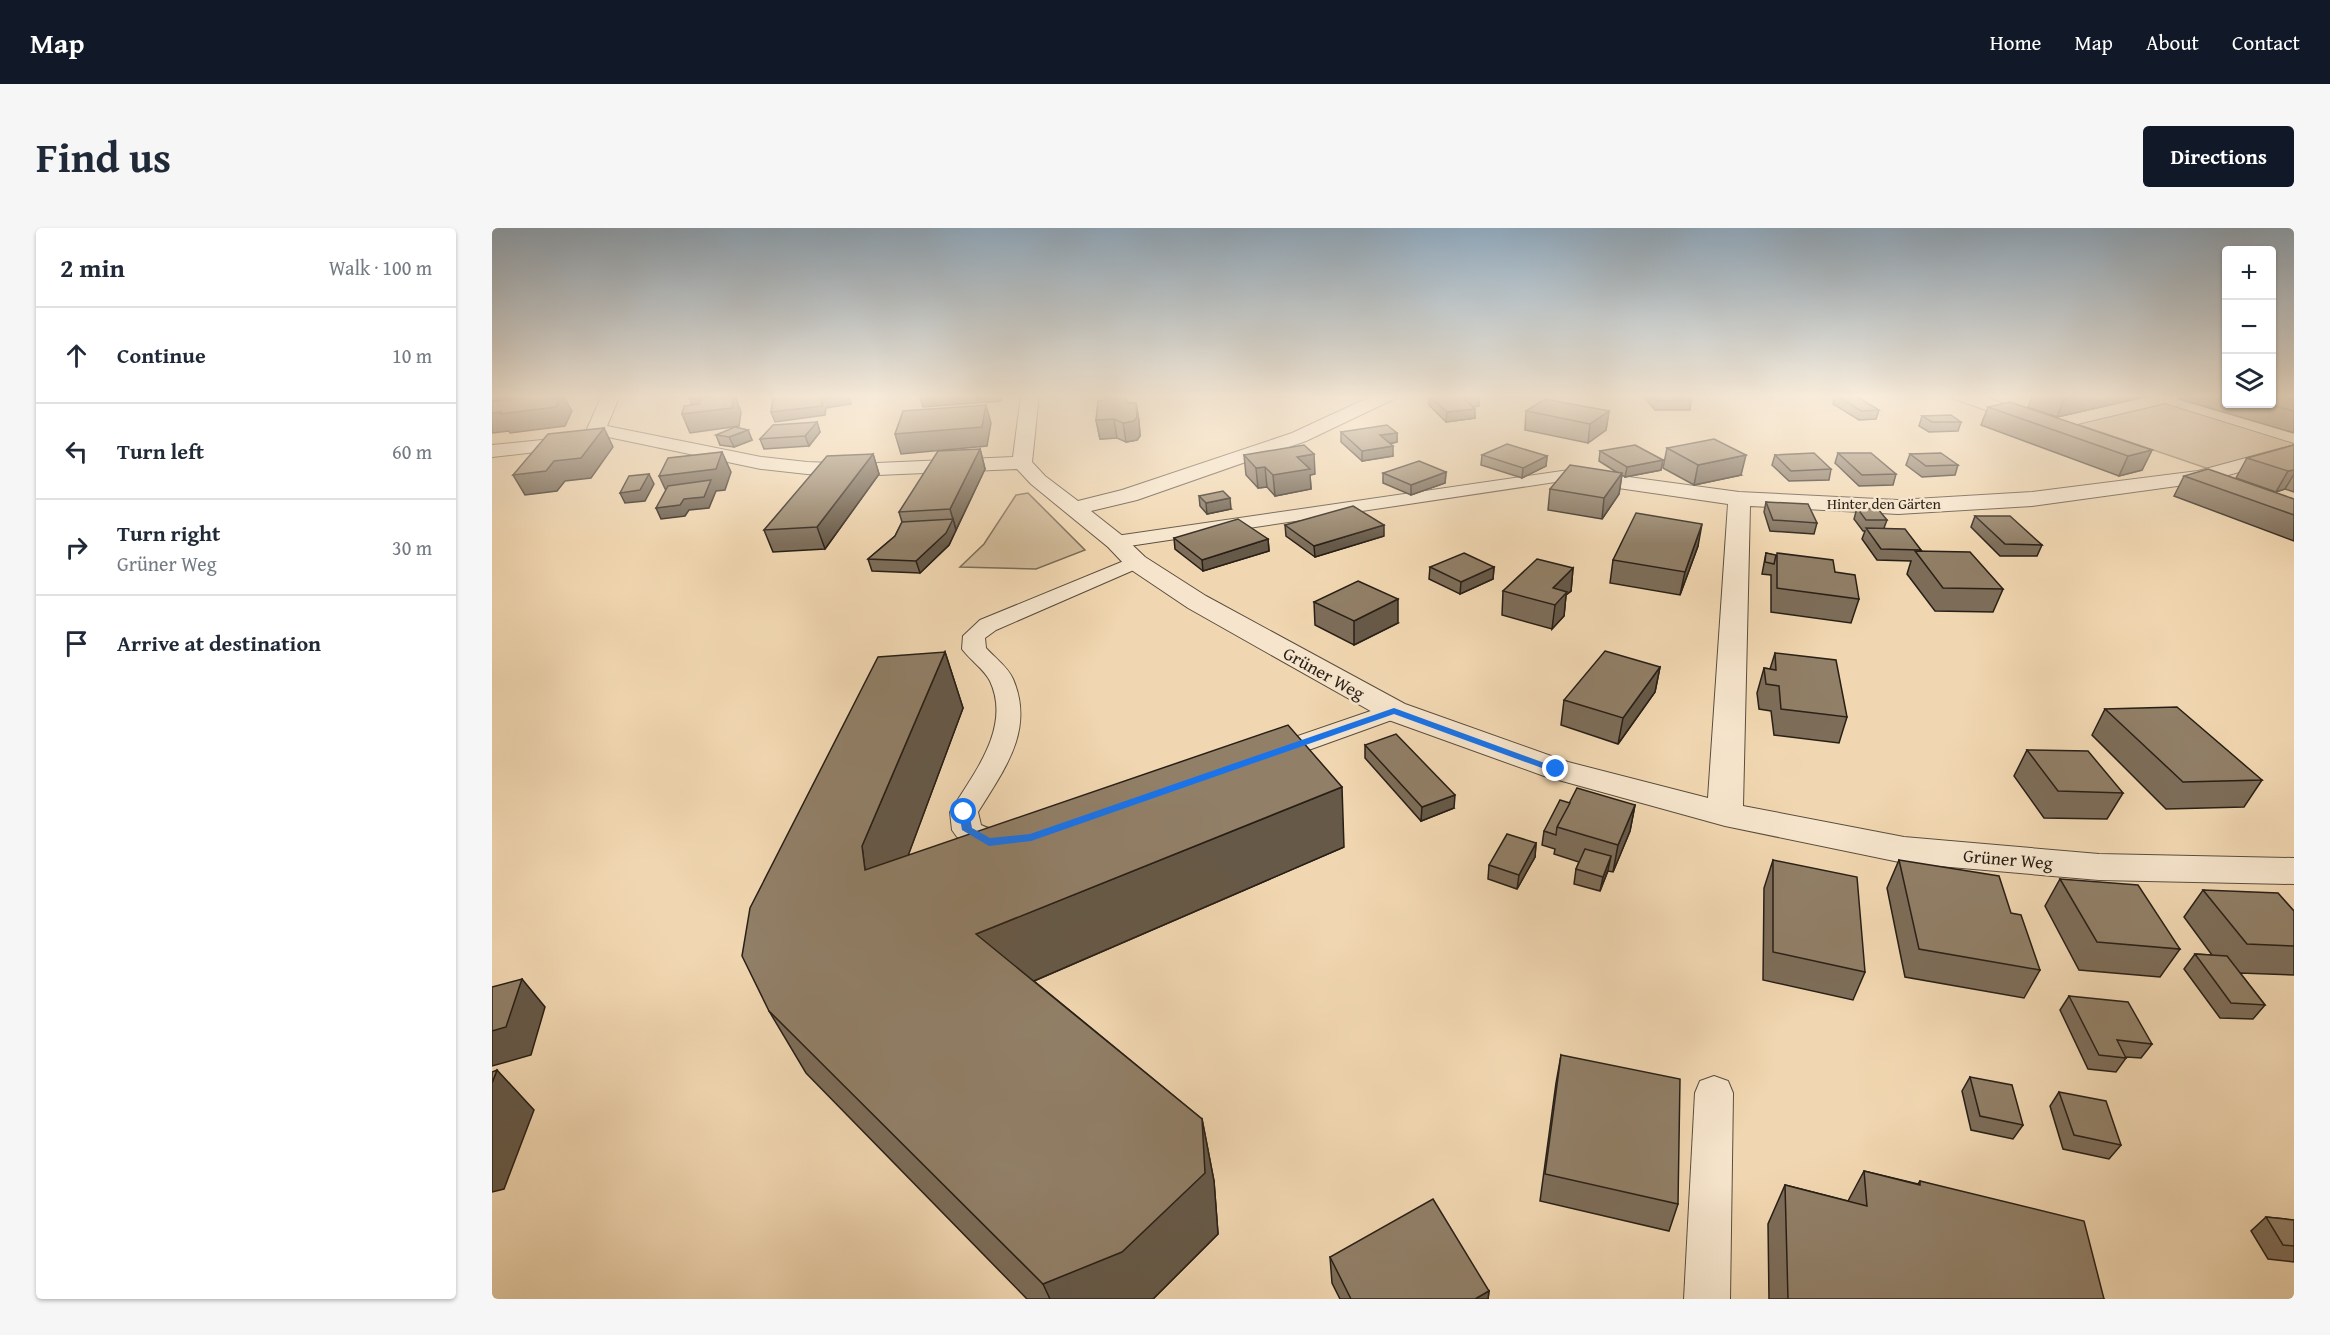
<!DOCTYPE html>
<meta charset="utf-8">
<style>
:root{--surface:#fff;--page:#f6f6f7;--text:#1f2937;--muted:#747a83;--line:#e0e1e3;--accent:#111827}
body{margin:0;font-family:"Gentium Book Plus",serif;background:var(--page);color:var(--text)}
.controls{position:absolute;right:18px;top:18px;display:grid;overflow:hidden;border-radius:6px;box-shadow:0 2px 4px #0004}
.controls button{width:54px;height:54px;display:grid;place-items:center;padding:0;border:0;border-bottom:2px solid var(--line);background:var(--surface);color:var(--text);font:30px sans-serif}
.stop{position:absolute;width:18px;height:18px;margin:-14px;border:4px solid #1a73e8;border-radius:50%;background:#fff}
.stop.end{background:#1a73e8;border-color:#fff;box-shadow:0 2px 6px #0008}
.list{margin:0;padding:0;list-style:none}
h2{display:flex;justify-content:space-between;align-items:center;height:78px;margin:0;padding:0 24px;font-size:26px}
h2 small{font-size:20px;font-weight:400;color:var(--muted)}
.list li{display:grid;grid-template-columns:39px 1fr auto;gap:18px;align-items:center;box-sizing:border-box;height:96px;padding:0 24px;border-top:2px solid var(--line)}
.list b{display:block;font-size:22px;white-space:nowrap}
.list p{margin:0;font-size:20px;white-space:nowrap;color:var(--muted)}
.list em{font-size:20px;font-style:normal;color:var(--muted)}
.icon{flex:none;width:33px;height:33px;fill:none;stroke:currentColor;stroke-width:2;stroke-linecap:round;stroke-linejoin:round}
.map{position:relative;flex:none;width:1802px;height:1071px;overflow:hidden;border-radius:6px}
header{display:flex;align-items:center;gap:36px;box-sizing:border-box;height:84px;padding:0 30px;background:var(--accent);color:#fff}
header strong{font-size:28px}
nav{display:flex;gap:33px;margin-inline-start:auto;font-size:21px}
.intro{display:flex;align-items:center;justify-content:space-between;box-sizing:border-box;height:144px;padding:0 36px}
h1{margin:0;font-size:42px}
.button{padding:15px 27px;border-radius:6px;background:var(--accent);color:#fff;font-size:21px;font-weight:700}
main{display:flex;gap:36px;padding:0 36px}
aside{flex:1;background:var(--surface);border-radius:6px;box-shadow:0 2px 4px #0004}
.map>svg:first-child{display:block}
.green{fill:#cfb897;stroke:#7c6c57;stroke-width:1.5}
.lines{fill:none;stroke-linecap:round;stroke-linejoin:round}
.lane-casing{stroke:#5a4d3e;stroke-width:2}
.street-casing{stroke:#5a4d3e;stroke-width:2}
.lane{fill:#f6e5cc;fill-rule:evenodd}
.street{fill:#f6e5cc;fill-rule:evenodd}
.wall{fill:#7d6d59;stroke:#281f17;stroke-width:1.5}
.shaded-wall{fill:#665948;stroke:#281f17;stroke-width:1.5}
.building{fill:#917f67;stroke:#281f17;stroke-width:1.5}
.route{fill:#1a73e8}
.labels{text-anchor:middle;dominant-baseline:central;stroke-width:5;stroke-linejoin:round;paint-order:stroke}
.far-street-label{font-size:15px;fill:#281f17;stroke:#f6e5cc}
.street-label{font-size:18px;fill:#281f17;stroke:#f6e5cc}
</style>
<header>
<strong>Map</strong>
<nav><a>Home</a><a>Map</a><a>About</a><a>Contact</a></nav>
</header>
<div class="intro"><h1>Find us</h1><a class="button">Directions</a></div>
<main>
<aside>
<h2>2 min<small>Walk · 100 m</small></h2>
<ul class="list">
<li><svg class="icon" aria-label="ahead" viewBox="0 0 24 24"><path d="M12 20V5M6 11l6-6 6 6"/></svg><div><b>Continue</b></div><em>10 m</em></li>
<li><svg class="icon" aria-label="left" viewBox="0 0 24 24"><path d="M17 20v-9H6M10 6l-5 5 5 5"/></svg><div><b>Turn left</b></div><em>60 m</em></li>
<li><svg class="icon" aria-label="right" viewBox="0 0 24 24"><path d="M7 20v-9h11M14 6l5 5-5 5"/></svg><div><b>Turn right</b><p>Grüner Weg</p></div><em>30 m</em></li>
<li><svg class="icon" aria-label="arrive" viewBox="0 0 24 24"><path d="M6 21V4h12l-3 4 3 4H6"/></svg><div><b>Arrive at destination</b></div></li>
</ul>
</aside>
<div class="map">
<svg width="1802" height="1071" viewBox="0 0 1802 1071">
<rect width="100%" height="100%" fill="#f1d7b1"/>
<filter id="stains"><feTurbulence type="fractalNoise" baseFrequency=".00333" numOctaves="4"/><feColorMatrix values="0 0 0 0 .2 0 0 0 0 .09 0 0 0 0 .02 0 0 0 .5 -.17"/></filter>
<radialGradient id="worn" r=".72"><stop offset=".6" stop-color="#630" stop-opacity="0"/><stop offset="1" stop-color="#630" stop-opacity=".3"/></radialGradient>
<!-- green -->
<g class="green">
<path d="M1676,175L1802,212V217L1717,241L1585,196Z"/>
<path d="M536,265L593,322L544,341L468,339L492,316L524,267Z"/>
</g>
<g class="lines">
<!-- lane casing -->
<g class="lane-casing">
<g id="lane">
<path d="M1077,242L1083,243L1086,247L1083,251L624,320L617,318L614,314L617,310L624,308Z"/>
<path d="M644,328L651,330L654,334L651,338L504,402L493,410L494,420C502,429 516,439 521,451C543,502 512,542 486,584L489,597C502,604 512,601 525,605L530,612L525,619L497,624L486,621L465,609L460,602L458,584C481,546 520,500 498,453C492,441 478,432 470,421L471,408L488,392Z"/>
<path d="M902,475L911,478L915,483L911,488L786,533L777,535L768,533L764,527L768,521Z"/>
<path d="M1222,848L1236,853L1241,865L1238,1071H1192L1203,865L1208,853Z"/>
</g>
</g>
<!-- street casing -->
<g class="street-casing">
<g id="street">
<path d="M110,167H128L115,198L269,229L315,234L363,236L521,229L529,167H547L540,234L553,248L586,273L630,262L800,205L882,167H905L902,171L814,213L645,272L599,283L632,309L653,329L714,368L913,476L1076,534L1216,570L1236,276L1085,254L1078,252L1075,248L1078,244L1085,242L1247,264L1406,272L1540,264L1706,243L1802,217V229L1707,255L1540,278L1406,286L1258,278L1251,578L1412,609L1607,626L1802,630V656L1607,652L1412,635L1233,598L1052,548L891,490L696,380L635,339L616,319L539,256L525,241L363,248L315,246L269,241L97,205L95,201Z"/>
<path d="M1459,167H1486L1549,188L1551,193L1664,167H1683L1802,203V215L1673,175L1556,203L1549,201L1547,196H1535L1462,171Z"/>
<path d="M89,208L96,210L99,214L96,218L0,229V217Z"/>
</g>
</g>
<!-- lane -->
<use href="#lane" class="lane"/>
<!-- street -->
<use href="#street" class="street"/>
</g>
<!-- wall -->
<g class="wall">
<path d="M784,167H852L784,169Z"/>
<path d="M1151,167H1195L1199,172L1198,182H1163Z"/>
<path d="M1274,167H1311L1276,169Z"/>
<path d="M1343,167L1387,182L1384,191L1367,192L1341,176Z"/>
<path d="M1541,167H1661L1565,189L1536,179Z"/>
<path d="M1689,167H1734V176H1779L1802,167V205L1687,171Z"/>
<path d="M937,168L987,178L981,179L983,190L954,194L937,177Z"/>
<path d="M635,175H644L647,193L648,208L645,212L634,214L625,210L608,211L604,192Z"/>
<path d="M1496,179L1660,222L1650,242L1627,248L1489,197Z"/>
<path d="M1034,183H1117L1114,202L1096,215L1033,202Z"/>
<path d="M1430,188L1469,194L1466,203L1437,204L1427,198Z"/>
<path d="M325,194L328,204L317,218L272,221L268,211Z"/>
<path d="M256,202L260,212L242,219L228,217L224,207Z"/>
<path d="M849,204L905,205V214L898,216L901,228L870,233L849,214Z"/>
<path d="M1802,217V264L1793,261L1784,264L1744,250L1755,230Z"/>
<path d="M1175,220L1249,247L1202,257L1171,240Z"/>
<path d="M488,221L493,241L457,317L428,345L380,343L376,331L403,308L410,294L407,284Z"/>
<path d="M1108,223L1171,232L1169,242L1133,249L1130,247L1127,266L1110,291L1056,282L1058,261L1126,245L1107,233Z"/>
<path d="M1346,225L1404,246L1401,257L1367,258L1343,235Z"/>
<path d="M381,226L387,246L333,321L281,324L272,302Z"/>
<path d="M1418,226L1466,237L1463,247L1430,249L1414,237Z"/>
<path d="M752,227L823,246L818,247L819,261L783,268L775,259L766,260L754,247Z"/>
<path d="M990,227L1055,228L1054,238L1030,250L989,237Z"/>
<path d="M1283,227L1339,241L1337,252L1297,253L1280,237Z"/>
<path d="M954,244L953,255L919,267L891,255V245Z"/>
<path d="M1692,248L1802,271V313L1682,268Z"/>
<path d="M707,268L739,281L715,286L708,278Z"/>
<path d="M1274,274L1325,295L1322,306L1278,303L1272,284Z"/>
<path d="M1365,280L1395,292L1392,300L1429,322V323L1511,361L1501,384L1443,383L1415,346L1419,333L1385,332L1370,311L1373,303H1371L1362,291Z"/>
<path d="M1483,288L1550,317L1545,328H1508L1479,299Z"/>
<path d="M793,297L892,308L823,329L794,308Z"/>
<path d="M682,310L776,311L777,323L711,343L683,321Z"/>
<path d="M1206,318L1188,367L1118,355L1121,332Z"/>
<path d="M1274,325L1343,344L1367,371L1359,395L1279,384V347L1270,346Z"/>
<path d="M938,339H1002L1001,351L968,366L937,351Z"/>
<path d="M1081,340L1079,363L1074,367L1072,388L1060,401L1010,387L1011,363Z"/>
<path d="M822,374L906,395L862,417L823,397Z"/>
<path d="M453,424L471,480L416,627L852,619L542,753L710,891L722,953L726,1006L661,1071H535L314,845L277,783Z"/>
<path d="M1283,425L1355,489L1347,515L1282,507L1279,483L1267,481L1265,465L1272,440L1278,441Z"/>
<path d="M1168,439L1163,464L1126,516L1069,497L1072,472Z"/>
<path d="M1613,481L1770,552L1752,579L1674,581L1600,507Z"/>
<path d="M873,517L962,580L929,593L873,530Z"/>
<path d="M1535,522L1631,565L1615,591L1552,590L1522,548Z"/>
<path d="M1078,575L1143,577L1138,603L1121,644L1116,643L1108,663L1082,656L1084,641L1087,634L1062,626L1063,621L1050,617L1052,603Z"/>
<path d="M1044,615L1043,629L1025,661L996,651L997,637Z"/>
<path d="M1281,632L1373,744L1361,772L1271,752L1272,660Z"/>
<path d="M1407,632L1548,742L1532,770L1413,749L1395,660Z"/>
<path d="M1568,651L1688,721L1668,749L1587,742L1553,678Z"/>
<path d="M1711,662L1802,683V747L1748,745L1773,777L1761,791L1728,790L1692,741L1703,726L1720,727L1692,689Z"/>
<path d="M1577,768L1660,816L1649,830L1634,829V830L1624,844L1596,841L1568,782Z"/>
<path d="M1069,827L1186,976L1177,1003L1048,973L1064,855Z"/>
<path d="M1478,849L1531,897L1521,911L1479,902L1470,863Z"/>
<path d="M1567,864L1629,917L1617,931L1571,921L1558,878Z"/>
<path d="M1372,943L1426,956L1428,953L1612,1071H1277L1276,996L1293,957L1356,973Z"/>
<path d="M1774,989L1802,992V1034L1776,1031L1759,1003Z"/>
<path d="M838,1029L997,1063L996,1071H848L840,1055Z"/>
</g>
<!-- shaded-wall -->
<g class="shaded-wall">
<path d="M0,167H60L0,173Z"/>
<path d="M69,167H71L80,183L73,198L18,205L17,203L0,205V185Z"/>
<path d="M196,167H243L249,184L247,198L198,205L190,186L201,180Z"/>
<path d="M357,167L359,176L334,180L333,187L283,194L279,184L330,170Z"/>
<path d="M427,167H510L509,173L431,179Z"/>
<path d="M1588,167H1661L1565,189L1572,171Z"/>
<path d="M987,169V178L971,180L972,171Z"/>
<path d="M644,175L647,193L648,208L645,212L634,214L631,195L638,194Z"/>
<path d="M494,177L499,195L495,218L409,226L403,206Z"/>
<path d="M983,181V190L954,194L955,184Z"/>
<path d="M1117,183L1114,202L1096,215L1098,196Z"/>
<path d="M622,191L625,210L608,211L604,192Z"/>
<path d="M325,194L328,204L317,218L313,208Z"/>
<path d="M112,200L121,219L99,250L73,253L65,263L33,267L21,247Z"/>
<path d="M256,202L260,212L242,219L237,209Z"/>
<path d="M905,205V214L888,217V207Z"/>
<path d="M901,218V228L870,233V223Z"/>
<path d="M488,221L493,241L464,302L458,281Z"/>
<path d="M1660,222L1650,242L1627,248L1636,228Z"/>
<path d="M230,224L239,244L233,262L224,263L217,280L197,282L193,288L169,291L164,280L192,271L177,269L167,248Z"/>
<path d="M381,226L387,246L333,321L325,299Z"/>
<path d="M822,226L823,246L818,247L819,261L783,268L781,247L805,229Z"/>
<path d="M1254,227L1249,247L1202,257L1206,237Z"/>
<path d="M1055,228L1054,238L1030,250L1031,240Z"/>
<path d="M1171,232L1169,242L1133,249L1135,239Z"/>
<path d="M773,239L775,259L766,260L764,240Z"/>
<path d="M1802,242V246L1793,261L1784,264L1796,243Z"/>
<path d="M954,244L953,255L919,267V257Z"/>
<path d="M1130,245L1127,266L1110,291L1112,270Z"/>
<path d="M157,246L162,256L153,273L133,275L128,265Z"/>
<path d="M738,270L739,281L715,286L714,275Z"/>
<path d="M461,291L464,302L457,317L428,345L424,333Z"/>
<path d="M1210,296L1206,318L1188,367L1193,344Z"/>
<path d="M892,297V308L823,329L822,318Z"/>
<path d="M776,311L777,323L711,343L710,332Z"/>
<path d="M1002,339L1001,351L968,366L969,354Z"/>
<path d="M1081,340L1079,363L1074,367L1072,388L1060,401L1063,377L1061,360Z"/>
<path d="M906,371V395L862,417V393Z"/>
<path d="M453,424L471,480L397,679L373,642L370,618Z"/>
<path d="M1168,439L1163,464L1126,516L1131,490Z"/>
<path d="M850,559L852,619L507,768L484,706Z"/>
<path d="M963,567L962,580L929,593L930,579Z"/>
<path d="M1143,577L1138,603L1121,644L1126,617Z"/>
<path d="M1044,615L1043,629L1025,661L1027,647Z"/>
<path d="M1119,628L1116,642L1108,663L1111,649Z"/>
<path d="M30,751L53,779L39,827L0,838V803Z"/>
<path d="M5,842L42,882L12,961L0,964V855Z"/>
<path d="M710,891L722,953L726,1006L661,1071H558L551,1056Z"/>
<path d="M997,1063L996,1071H983Z"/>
</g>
<!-- building -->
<g class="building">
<path d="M55,167H69L64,179L8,186L9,184L0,185V174Z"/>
<path d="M199,167H217L216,169L197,171Z"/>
<path d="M233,167H242L240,180L190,186L192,178L207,176L209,170Z"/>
<path d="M313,167H355L330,170V178L279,184L281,171Z"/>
<path d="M942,167H985L987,169L972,171L983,181L955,184L937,168Z"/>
<path d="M1160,167H1195L1199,172L1164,173Z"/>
<path d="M1344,167H1362L1387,182L1369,183Z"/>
<path d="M1562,167H1588L1572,171Z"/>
<path d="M1779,167H1802V170L1797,171L1802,172V183L1775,176H1779Z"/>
<path d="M634,168L635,175H644L645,189L642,193L631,195L622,191L604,192L606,173L614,172V169Z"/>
<path d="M1053,171L1117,183L1098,196L1034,183Z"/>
<path d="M1518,174L1660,222L1636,228L1496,179Z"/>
<path d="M494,177L490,199L403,206L411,183Z"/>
<path d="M1459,187L1469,194H1440L1430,188Z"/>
<path d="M325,194L313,208L268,211L281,197Z"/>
<path d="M895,197L905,205L888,207L901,218L870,223L849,204Z"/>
<path d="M243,199L256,202L237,209L224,207Z"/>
<path d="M112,200L89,230L62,233L54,243L21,247L56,206Z"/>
<path d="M1222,211L1254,227L1206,237L1175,220Z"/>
<path d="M1015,216L1055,228L1031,240L990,227Z"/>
<path d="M812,217L822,226L805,229L818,241L781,247L773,239L764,240L752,227Z"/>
<path d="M1143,217L1171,232L1135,239L1108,223Z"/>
<path d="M1802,217V242L1796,243L1755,230Z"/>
<path d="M488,221L458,281L407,284L446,223Z"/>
<path d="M230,224L224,241L167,248L176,230Z"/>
<path d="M1322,225L1339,241L1299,243L1283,227Z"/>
<path d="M1346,225H1379L1404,246L1370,247Z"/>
<path d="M1449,225L1466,237L1434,238L1418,226Z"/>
<path d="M381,226L325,299L272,302L335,228Z"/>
<path d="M927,233L954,244L919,257L891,245Z"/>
<path d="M1078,237L1130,245L1112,270L1058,261Z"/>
<path d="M1716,241L1802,271V287L1692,248Z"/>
<path d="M157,246L148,262L128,265L137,248Z"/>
<path d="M219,252L212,269L192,271L188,277L164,280L176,258Z"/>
<path d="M731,263L738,270L714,275L707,268Z"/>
<path d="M1274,274L1316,276L1325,295L1281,292Z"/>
<path d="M861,278L892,297L822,318L793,297Z"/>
<path d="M1365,280L1386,281L1395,292H1374Z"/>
<path d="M1144,285L1210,296L1193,344L1121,332Z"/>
<path d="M1483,288H1518L1550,317L1513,316Z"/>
<path d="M461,291L454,305L424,333L376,331L403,308L410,294Z"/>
<path d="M746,291L776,311L710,332L682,310Z"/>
<path d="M1374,300L1413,301L1429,322L1389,321Z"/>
<path d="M1423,323L1478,324L1511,361L1451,360Z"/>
<path d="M972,325L1002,339L969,354L938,339Z"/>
<path d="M1274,325L1284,327L1282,336L1273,334Z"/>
<path d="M1285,325L1341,332L1343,344L1363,347L1367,371L1285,360Z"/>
<path d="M1045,331L1081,340L1061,360L1075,364L1063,377L1011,363Z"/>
<path d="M866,353L906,371L862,393L822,374Z"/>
<path d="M1113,423L1168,439L1131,490L1072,472Z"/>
<path d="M453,424L370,618L373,642L796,497L850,559L484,706L710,891L713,945L630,1024L551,1056L277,783L250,728L258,680L386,429Z"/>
<path d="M1283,425L1344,432L1355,489L1289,481L1287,458L1274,456L1272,440L1284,442Z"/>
<path d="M1685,479L1770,552L1691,554L1613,481Z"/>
<path d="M904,506L963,567L930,579L873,517Z"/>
<path d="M1535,522L1596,523L1631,565L1566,563Z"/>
<path d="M1085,560L1143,577L1126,617L1065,599Z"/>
<path d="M1068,572L1078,575L1065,599L1064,607L1052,603Z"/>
<path d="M1015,606L1044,615L1027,647L997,637Z"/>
<path d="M1093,621L1119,628L1111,649L1084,641Z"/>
<path d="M1281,632L1365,649L1373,744L1281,724Z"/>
<path d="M1407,632L1507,648L1519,685L1529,687L1548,742L1427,721Z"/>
<path d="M1568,651L1646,657L1688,721L1605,714Z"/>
<path d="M1711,662L1786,665L1802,683V718L1755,716Z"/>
<path d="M1703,726L1735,728L1773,777L1739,775Z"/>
<path d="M30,751L14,799L0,803V759Z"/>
<path d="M1577,768L1636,774L1660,816L1625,812L1634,830L1607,827Z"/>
<path d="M1069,827L1188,851L1186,976L1053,946Z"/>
<path d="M5,842L0,855V844Z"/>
<path d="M1478,849L1520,857L1531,897L1488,888Z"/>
<path d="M1567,864L1614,873L1629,917L1582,907Z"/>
<path d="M1372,943L1428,957V953L1592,993L1612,1071H1296L1293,957L1375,978Z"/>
<path d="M941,971L997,1063L983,1071H859L838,1029Z"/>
<path d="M1774,989L1802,992V1018L1791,1017Z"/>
</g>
<!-- sky -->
<linearGradient id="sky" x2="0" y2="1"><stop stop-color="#90a9bd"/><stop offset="0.53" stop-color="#f9eddc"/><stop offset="1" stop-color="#f9eddc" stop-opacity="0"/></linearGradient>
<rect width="1802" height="317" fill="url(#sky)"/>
<!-- route -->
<path class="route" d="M902,480L1069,541L1061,544L902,486L539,613L497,618L470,602L467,584L472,581L477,584L480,600L498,610L538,606Z"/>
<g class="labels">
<!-- far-street labels -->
<g class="far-street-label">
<text x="1392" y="275">Hinter den Gärten</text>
</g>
<!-- street labels -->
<g class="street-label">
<text transform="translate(832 445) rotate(29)">Grüner Weg</text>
<text transform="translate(1516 631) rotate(5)">Grüner Weg</text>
</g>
</g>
<rect width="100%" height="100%" filter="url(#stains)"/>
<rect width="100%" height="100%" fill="url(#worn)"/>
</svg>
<div class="controls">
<button>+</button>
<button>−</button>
<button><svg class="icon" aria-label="layers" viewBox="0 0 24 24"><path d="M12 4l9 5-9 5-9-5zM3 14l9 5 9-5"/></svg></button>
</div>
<div class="stop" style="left:472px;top:584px"></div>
<div class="stop end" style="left:1064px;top:541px"></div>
</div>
</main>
